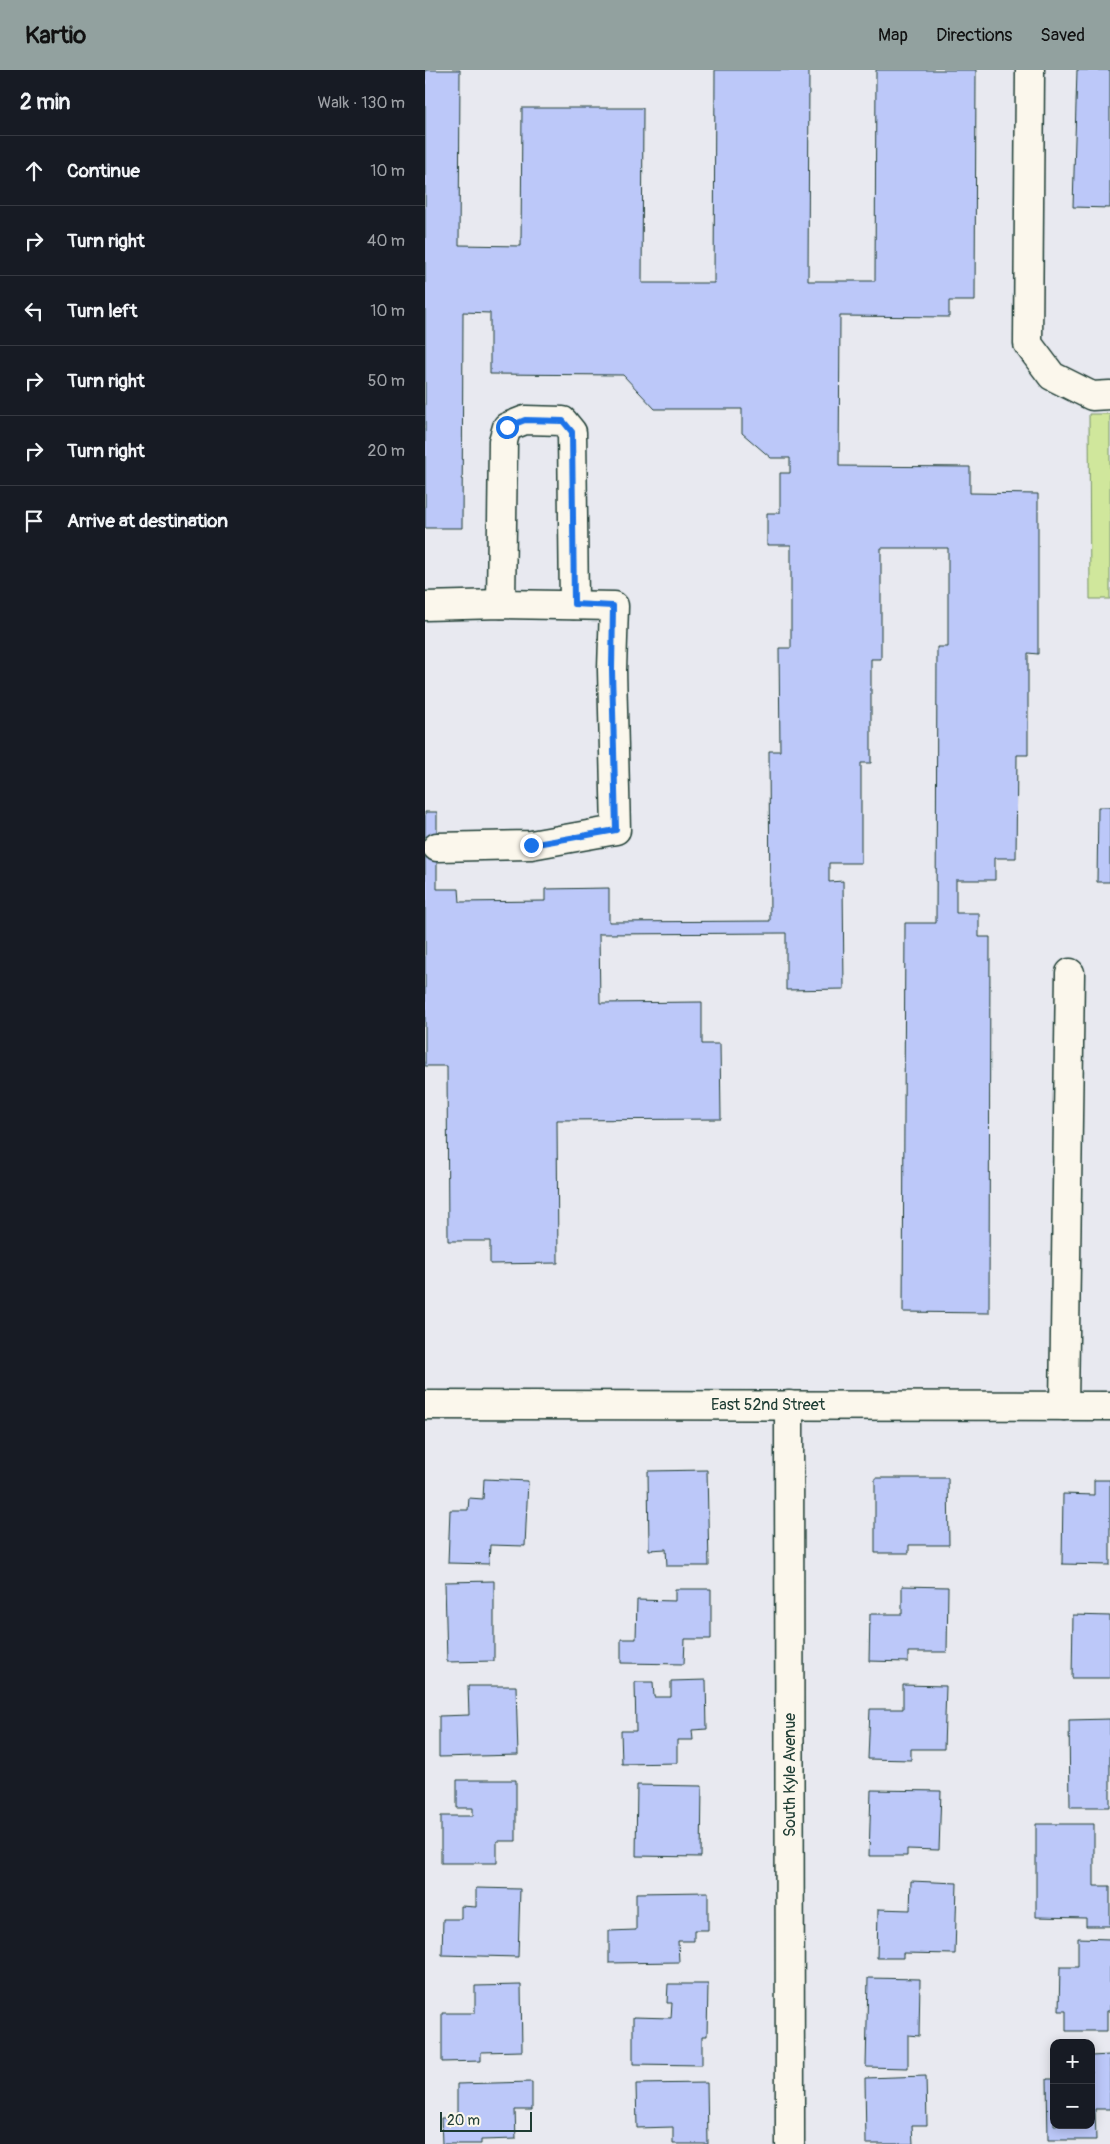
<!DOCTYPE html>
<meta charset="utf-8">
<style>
:root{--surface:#171b24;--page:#20242c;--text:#f1f3f6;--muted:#9ea1a6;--line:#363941;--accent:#92a19f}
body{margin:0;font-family:Pangolin,sans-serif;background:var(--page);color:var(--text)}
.controls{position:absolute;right:15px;bottom:15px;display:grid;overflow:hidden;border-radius:10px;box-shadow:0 2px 12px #0003}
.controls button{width:45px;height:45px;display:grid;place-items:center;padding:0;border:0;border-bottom:1px solid var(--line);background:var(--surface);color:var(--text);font:25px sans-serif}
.scale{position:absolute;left:15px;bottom:12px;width:92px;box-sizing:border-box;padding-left:5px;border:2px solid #1f3d34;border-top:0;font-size:14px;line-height:18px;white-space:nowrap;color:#1f3d34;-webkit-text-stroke:4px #fbf7ec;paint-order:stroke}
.stop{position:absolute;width:15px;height:15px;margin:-11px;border:4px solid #1a73e8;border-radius:50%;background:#fff}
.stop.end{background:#1a73e8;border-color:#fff;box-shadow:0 1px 5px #0008}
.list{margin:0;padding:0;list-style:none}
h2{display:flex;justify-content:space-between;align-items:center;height:65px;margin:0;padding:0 20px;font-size:21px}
h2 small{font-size:16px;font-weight:400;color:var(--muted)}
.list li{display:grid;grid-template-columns:32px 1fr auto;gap:15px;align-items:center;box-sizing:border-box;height:70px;padding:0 20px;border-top:1px solid var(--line)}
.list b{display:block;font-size:19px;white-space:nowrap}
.list em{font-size:16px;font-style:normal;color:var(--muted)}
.icon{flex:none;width:28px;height:28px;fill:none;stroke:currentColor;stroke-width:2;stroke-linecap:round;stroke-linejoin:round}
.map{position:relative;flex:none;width:685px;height:2074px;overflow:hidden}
header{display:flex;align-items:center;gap:30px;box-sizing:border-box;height:70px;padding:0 25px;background:var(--accent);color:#111}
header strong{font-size:24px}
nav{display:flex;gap:28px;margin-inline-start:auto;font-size:18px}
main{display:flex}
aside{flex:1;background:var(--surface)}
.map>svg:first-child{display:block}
.green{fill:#d0e79c;stroke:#789268}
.building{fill:#bcc8f9;stroke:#1f3d34}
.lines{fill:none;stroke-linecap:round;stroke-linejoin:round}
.minor-casing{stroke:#1f3d34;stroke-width:31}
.minor{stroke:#fbf7ec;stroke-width:28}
.route{stroke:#1a73e8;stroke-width:6}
.labels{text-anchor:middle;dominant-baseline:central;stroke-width:4;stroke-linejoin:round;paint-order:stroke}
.street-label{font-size:16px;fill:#1f3d34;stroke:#fbf7ec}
</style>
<header>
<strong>Kartio</strong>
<nav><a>Map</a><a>Directions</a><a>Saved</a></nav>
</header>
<main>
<aside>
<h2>2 min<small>Walk · 130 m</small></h2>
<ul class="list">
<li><svg class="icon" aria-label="ahead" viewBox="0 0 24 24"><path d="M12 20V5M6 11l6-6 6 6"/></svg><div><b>Continue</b></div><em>10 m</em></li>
<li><svg class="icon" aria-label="right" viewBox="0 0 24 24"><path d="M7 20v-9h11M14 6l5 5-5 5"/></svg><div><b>Turn right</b></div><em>40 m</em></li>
<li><svg class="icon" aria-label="left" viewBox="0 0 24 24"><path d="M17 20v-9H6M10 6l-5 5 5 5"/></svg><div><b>Turn left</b></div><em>10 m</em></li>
<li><svg class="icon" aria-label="right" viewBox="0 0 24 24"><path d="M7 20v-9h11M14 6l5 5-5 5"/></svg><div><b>Turn right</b></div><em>50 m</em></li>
<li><svg class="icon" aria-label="right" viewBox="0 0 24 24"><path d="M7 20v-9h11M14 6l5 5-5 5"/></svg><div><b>Turn right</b></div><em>20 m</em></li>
<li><svg class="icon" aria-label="arrive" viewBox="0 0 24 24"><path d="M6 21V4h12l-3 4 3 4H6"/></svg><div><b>Arrive at destination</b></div></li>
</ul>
</aside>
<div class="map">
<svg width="685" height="2074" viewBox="0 0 685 2074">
<rect width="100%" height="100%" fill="#e8e9f0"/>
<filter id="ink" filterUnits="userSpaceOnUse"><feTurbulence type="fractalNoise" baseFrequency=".02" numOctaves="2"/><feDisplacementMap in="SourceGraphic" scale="10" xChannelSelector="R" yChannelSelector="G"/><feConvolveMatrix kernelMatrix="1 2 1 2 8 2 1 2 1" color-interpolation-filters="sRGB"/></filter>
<g filter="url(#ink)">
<!-- green -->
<path class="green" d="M664,344H685V529H665Z"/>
<!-- building -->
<g class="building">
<path d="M0,0H35L34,175L96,176L97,38H218L217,213H289L290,0H384L383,211H450L451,0H551L550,231H524V247L415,246L414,396L545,397V423L613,424V584L603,583V685H592L591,788H570V810H531V843H554V867H565L564,1243L478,1242L480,853H511L512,577H523V478H456V589H446V693H436V793H404V812L418,811L419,919L361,920V863L174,864L175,933L277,932V974H295L296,1049L132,1050L133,1193L65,1194V1171H23L22,996H0V742H12V819H34L35,832L120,831V819L184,818V852L345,851L344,681H355L354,578H366V475H342V443H355V403H365V388H346L317,363V339H230L198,305L65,304V243L38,242L37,458H0Z"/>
<path d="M652,0H685V138L648,137Z"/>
<path d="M673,737H685V812H672Z"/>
<path d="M282,1400L284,1496H242L241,1479L224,1480L223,1401Z"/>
<path d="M450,1408H523L524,1475H484V1483H450Z"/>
<path d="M59,1409L103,1411L100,1476L65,1475L64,1494L23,1493L25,1440H43L44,1428L58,1429Z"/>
<path d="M669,1410H685V1495L637,1494L638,1424L669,1425Z"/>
<path d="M69,1511V1591L22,1592L20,1512Z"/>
<path d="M477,1516L523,1517L522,1582H483V1592L444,1591L445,1544H477Z"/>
<path d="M250,1519H286V1569H260L259,1594L196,1593V1569H211L212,1530L250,1531Z"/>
<path d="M648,1545L685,1546V1608H647Z"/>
<path d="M281,1610L282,1659L267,1660L268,1670H252V1693L197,1694L196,1661H211L210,1612H228L229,1627H246V1611Z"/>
<path d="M478,1615L521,1616L519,1679H486V1690L443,1689L445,1639H478Z"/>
<path d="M43,1616H91L93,1685L14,1687V1646L44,1645Z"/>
<path d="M685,1649V1737H645L644,1650Z"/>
<path d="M32,1710H91V1771H72V1793H16V1746H48V1738H32Z"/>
<path d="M212,1715L277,1716L276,1787L211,1786Z"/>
<path d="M446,1720L516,1721L514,1780L482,1779V1786H444Z"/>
<path d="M611,1754H669V1816H685V1856H661V1848L611,1847Z"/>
<path d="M486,1811L532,1813L530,1884L478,1883V1888H452L453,1839L485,1840Z"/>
<path d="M51,1818L95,1819L93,1887L17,1885L18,1849H36V1836L51,1837Z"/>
<path d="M283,1822V1860H269V1871H253L254,1892L184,1893V1861L211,1860V1823Z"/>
<path d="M653,1868L685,1869V1941H682V1961H641V1941H634L635,1897H653Z"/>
<path d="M443,1908L495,1909L494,1966L483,1965V1998L441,1997Z"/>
<path d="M243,1914H283L282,1966H277V1995L208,1994V1947L246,1948L247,1933H242Z"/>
<path d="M96,1915L97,1981L56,1982V1991L17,1992V1943H50V1916Z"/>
<path d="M685,1985V2039H670L671,2070H623L622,2009H629V2055H666V1986Z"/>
<path d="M501,2006L502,2055H487L488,2074H441L440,2008Z"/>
<path d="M107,2012V2040H90L91,2069L56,2070V2074H17L16,2048H32V2014Z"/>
<path d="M282,2013L283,2074H248V2057L212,2058L211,2014Z"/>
</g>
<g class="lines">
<!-- minor casing -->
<g class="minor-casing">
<g id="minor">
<path d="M605,0L603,274L627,306L667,326L685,325"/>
<path d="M76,534L78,371L82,357L100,350L138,351L147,362L149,535"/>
<path d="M0,536L76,534L189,536L187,600L191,760L106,775L12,777"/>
<path d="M0,1335L685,1336"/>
<path d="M364,1335L365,2074"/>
<path d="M639,1336L645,903"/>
</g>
</g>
<!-- minor -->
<use href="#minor" class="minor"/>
</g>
</g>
<g class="lines" filter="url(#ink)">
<!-- route -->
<path class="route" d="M82,357L100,350L138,351L147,362L149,534L188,536L187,600L191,760L106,775"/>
</g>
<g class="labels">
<!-- street labels -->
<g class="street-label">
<text x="343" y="1335">East 52nd Street</text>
<text transform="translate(365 1705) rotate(-90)">South Kyle Avenue</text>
</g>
</g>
</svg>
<div class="controls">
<button>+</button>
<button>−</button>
</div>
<div class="scale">20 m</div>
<div class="stop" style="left:82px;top:357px"></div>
<div class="stop end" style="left:106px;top:775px"></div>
</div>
</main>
